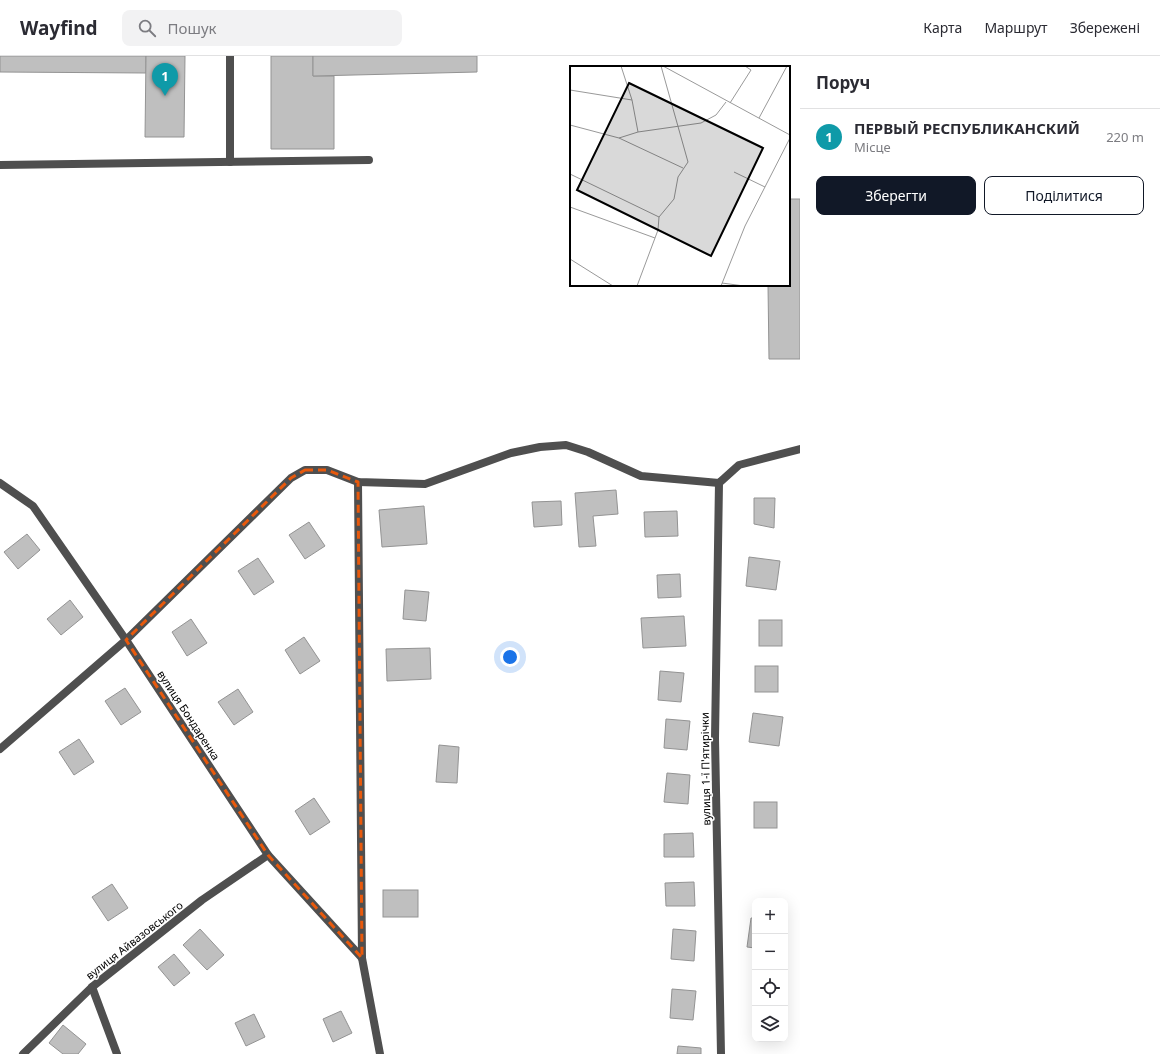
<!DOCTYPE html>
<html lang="uk">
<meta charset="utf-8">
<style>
:root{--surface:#fff;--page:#f2f2f3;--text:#2b2b33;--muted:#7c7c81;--line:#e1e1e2;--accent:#111827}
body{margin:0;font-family:"Noto Sans",sans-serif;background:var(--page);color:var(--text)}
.controls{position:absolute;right:12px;bottom:12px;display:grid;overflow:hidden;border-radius:8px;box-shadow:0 4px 16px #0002}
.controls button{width:36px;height:36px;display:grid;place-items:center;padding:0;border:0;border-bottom:1px solid var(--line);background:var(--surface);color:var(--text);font:20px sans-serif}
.you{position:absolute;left:510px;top:601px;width:14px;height:14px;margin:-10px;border:3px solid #fff;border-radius:50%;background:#1a73e8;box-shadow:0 0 0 6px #1a73e833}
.badge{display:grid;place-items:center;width:26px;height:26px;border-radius:50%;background:var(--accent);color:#fff;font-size:13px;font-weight:700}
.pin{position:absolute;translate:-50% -33px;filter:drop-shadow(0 1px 2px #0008)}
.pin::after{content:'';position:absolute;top:21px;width:14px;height:12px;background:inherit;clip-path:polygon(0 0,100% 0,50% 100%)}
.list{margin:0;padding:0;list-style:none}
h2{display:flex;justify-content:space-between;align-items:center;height:52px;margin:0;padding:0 16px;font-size:17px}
h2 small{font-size:13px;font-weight:400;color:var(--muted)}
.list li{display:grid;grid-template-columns:26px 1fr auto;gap:12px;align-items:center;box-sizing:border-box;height:56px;padding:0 16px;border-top:1px solid var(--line)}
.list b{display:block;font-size:15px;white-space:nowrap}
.list p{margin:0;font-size:13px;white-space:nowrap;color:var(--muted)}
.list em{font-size:13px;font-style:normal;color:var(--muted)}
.actions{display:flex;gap:8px;padding:12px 16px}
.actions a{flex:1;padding:9px 0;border:1px solid var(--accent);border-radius:8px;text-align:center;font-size:14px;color:var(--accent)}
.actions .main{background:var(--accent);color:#fff}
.icon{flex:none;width:22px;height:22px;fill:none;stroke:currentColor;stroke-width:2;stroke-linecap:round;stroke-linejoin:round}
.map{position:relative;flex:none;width:800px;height:998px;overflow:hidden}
header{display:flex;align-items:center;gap:24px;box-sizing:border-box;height:56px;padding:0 20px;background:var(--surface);border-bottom:1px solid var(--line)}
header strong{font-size:19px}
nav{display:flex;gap:22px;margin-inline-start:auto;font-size:14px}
.search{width:280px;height:36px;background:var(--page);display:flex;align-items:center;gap:10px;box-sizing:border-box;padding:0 14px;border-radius:8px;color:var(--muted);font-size:15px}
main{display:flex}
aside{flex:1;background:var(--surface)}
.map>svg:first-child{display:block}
.building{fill:#bfbfbf;stroke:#939393}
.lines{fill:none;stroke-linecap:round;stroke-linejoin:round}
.service{stroke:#4f4f4f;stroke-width:8}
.minor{stroke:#4f4f4f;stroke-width:8}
.marked{fill:none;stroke:#e8590c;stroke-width:3;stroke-dasharray:8 5;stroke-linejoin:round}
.labels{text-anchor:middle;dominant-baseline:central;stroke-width:3;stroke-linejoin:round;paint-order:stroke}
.street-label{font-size:11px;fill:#000;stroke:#fff}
.inset-road{fill:none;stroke:#999;stroke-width:1}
.view{fill:#000;fill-opacity:0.15;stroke:#000;stroke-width:2}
.inset-edge{fill:none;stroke:#000;stroke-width:2}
</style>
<header>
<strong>Wayfind</strong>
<div class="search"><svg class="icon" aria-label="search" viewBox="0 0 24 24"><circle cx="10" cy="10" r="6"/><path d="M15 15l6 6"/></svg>Пошук</div>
<nav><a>Карта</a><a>Маршрут</a><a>Збережені</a></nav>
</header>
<main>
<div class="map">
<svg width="800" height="998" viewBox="0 0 800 998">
<rect width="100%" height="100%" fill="#fff"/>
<!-- building -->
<g class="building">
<path d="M0,0H146V17L0,16Z"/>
<path d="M146,0H185L184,81H145Z"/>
<path d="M271,0H313V20H334V93H271Z"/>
<path d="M313,0H477V16L313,20Z"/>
<path d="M789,143H800V303H769L768,229H789Z"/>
<path d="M616,434L618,458L593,460L596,490L579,491L575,437Z"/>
<path d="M754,442H775L774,472L754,468Z"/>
<path d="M561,445L562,469L534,471L532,446Z"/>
<path d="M424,450L427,488L382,491L379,454Z"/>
<path d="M677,455L678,480L645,481L644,456Z"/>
<path d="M309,466L325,490L305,503L289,479Z"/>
<path d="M27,478L40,494L18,513L4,496Z"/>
<path d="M749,501L780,505L776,534L746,530Z"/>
<path d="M258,502L274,526L254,539L238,515Z"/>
<path d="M680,518L681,541L658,542L657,519Z"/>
<path d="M405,534L429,536L426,565L403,563Z"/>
<path d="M70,544L83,561L61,579L47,563Z"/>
<path d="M684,560L686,590L643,592L641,562Z"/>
<path d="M191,563L207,587L187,600L172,576Z"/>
<rect x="759" y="564" width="23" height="26"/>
<path d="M304,581L320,605L300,618L285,594Z"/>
<path d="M430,592L431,623L387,625L386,593Z"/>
<rect x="755" y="610" width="23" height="26"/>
<path d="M660,615L684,617L681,646L658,644Z"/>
<path d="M125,632L141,656L121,669L105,645Z"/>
<path d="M238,633L253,656L234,669L218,646Z"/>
<path d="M753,657L783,661L779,690L749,686Z"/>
<path d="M666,663L690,665L687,694L664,692Z"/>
<path d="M79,683L94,706L74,719L59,696Z"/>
<path d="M439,689L459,691L457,727L436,726Z"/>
<path d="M667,717L690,719L688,748L664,746Z"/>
<path d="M314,742L330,766L310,779L295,755Z"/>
<rect x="754" y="746" width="23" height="26"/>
<path d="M693,777L694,801H664V778Z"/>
<path d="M694,826L695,850H666L665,827Z"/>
<path d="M112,828L128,852L108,865L92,841Z"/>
<rect x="383" y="834" width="35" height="27"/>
<path d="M751,862H755V892L747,891Z"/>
<path d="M200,873L224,899L207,914L183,889Z"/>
<path d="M673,873L696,875L694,905L671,903Z"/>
<path d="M174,898L190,917L174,930L158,911Z"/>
<path d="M672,933L696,935L693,964L670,962Z"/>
<path d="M341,955L352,977L333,986L323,963Z"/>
<path d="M254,958L265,981L246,990L235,967Z"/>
<path d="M63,969L86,988L78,998H63L49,987Z"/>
<path d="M678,990L701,992V998H677Z"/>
</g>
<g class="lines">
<!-- service -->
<path class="service" d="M0,109L369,104"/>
<!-- minor -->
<g class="minor">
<path d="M230,0V106"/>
<path d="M358,426L362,902"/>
<path d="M0,427L33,450L126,584L268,799L362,902L380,998"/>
<path d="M719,427L715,682L721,998"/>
<path d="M0,693L126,584L291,422L305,414H327L358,426L425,428L511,397L540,391L566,389L588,396L641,420L719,427L739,409L800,393"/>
<path d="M92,931L117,998"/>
<path d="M23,998L92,931L202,844L268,799"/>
</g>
</g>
<!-- marked area -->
<path class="marked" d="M305,414H327L358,426L362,902L268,799L126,584L291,422Z"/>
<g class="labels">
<!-- street labels -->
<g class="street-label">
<text transform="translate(189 659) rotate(57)">вулиця Бондаренка</text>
<text transform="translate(705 713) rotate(-91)">вулиця 1-ї П'ятирічки</text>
<text transform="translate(134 884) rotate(-38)">вулиця Айвазовського</text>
</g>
</g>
<!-- overview -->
<g transform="translate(570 10)">
<rect width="220" height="220" fill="#fff"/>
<path class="inset-road" d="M51,0L62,34L68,66M93,0L220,69M0,24L62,34M160,37L181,4L175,0M189,52L217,0M0,59L49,72L68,66L131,57L146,49L156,36M49,72L113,102M164,106L195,121M0,108L89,151M0,141L85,172M0,193L43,220M152,217L174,220M67,220L88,164L89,151L104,133L108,111L118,96L91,0M151,220L175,160L220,72"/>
<path class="view" d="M59,17L193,82L141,190L7,124Z"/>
<rect width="220" height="220" class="inset-edge"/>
</g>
</svg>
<div class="controls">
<button>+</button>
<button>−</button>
<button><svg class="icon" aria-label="locate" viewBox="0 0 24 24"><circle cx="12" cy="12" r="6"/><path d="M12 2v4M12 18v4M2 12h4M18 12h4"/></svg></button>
<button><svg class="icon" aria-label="layers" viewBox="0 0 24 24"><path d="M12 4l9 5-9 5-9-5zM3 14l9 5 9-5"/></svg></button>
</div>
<div class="you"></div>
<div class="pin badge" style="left:165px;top:40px;background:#0f9aa8">1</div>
</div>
<aside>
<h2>Поруч<small></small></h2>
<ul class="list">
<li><span class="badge" style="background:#0f9aa8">1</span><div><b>ПЕРВЫЙ РЕСПУБЛИКАНСКИЙ</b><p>Місце</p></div><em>220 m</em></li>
</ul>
<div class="actions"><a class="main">Зберегти</a><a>Поділитися</a></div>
</aside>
</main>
